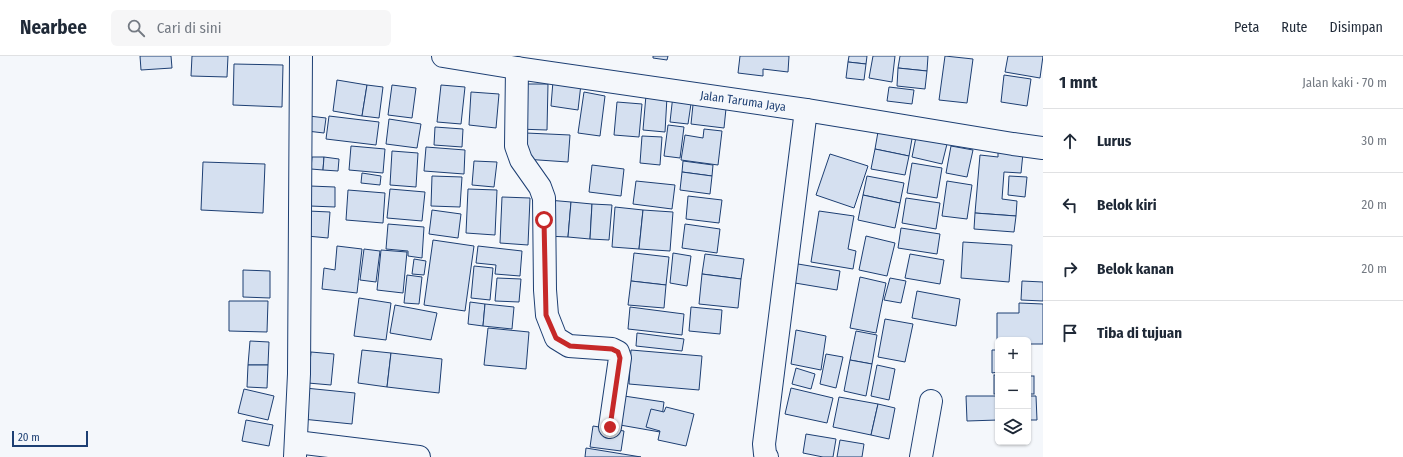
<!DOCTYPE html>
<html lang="id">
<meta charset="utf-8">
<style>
:root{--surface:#fff;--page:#f6f6f7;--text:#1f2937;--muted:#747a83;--line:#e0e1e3}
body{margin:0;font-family:"Fira Sans Condensed",sans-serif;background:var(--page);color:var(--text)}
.controls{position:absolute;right:12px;bottom:12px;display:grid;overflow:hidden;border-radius:6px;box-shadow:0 1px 3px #0004}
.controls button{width:36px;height:36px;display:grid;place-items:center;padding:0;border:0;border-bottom:1px solid var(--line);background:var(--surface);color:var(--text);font:20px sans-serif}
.scale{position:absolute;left:12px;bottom:10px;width:76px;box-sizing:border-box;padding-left:4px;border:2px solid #1d3f73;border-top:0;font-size:11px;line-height:14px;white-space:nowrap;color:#1d3f73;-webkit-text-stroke:3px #f4f7fb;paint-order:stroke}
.stop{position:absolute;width:12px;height:12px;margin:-9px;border:3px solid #c62828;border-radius:50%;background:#fff}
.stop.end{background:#c62828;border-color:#fff;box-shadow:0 1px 4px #0008}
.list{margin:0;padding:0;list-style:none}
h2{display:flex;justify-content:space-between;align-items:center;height:52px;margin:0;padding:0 16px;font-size:17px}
h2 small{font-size:13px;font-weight:400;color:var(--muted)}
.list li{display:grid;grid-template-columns:26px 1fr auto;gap:12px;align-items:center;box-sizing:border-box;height:64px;padding:0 16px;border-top:1px solid var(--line)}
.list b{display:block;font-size:15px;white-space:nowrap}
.list em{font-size:13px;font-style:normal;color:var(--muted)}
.icon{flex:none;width:22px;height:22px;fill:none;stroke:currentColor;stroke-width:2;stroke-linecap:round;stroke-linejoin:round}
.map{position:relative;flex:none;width:1043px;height:401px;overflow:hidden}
header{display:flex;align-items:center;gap:24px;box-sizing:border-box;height:56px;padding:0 20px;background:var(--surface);border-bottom:1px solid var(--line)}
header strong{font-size:19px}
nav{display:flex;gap:22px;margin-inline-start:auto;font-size:14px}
.search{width:280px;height:36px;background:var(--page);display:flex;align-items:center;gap:10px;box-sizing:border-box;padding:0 14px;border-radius:6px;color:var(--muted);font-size:15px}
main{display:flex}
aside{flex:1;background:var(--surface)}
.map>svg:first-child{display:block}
.building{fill:#d5e0f0;stroke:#1d3f73}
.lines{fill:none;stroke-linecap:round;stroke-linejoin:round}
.minor-casing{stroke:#1d3f73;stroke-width:24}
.primary-casing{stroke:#1d3f73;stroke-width:24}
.minor{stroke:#f4f7fb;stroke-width:22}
.primary{stroke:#f4f7fb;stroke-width:22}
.route{stroke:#c62828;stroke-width:5}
.labels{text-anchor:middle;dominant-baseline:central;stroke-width:3;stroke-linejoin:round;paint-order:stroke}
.street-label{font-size:12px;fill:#1d3f73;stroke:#f4f7fb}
</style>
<header>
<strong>Nearbee</strong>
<div class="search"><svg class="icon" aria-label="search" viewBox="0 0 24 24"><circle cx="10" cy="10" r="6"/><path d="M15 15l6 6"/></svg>Cari di sini</div>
<nav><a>Peta</a><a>Rute</a><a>Disimpan</a></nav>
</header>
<main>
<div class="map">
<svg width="1043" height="401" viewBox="0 0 1043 401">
<rect width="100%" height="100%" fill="#f4f7fb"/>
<!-- building -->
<g class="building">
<path d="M140,0H171L172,12L141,14Z"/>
<path d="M192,0H228L227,21L191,20Z"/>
<path d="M653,0H668L667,4L653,2Z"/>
<path d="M740,0H789L788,16L763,13V20L738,17Z"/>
<path d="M849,0H867L866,8L848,6Z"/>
<path d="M873,0H895L892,26L869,22Z"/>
<path d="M900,0H928L927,15L898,12Z"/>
<path d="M945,0L973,3L967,47L939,44Z"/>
<path d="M1008,0H1043L1040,22L1005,16Z"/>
<path d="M848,6L866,8L864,24L846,22Z"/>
<path d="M234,8L283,9L282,51L233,49Z"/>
<path d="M898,12L927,15L925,33L897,30Z"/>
<path d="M1004,19L1031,23L1027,50L1001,46Z"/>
<path d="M337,24L367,29L362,60L333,55Z"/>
<path d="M553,25L581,28L578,54L551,50Z"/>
<path d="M518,28H548L547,74L517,73Z"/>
<path d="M367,29L383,31L379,62L362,60Z"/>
<path d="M392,29L416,32L412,62L388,59Z"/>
<path d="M441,29L465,31L461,68L437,66Z"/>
<path d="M889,31L914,34L912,48L887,45Z"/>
<path d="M471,36L499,38L496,72L469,69Z"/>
<path d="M584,36L605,40L600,80L578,77Z"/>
<path d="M646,39L667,41L665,76L643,74Z"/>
<path d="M673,39L692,41L688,68L670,66Z"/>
<path d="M694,39L727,43L724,72L691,68Z"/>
<path d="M617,46L642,48L639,81L614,79Z"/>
<path d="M309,60L326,62L324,77L307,75Z"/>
<path d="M329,60L379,66L376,89L326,83Z"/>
<path d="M389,63L421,68L417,92L386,88Z"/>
<path d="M668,69L684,71L680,102L664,100Z"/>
<path d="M879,70L913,77L909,100L875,93Z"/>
<path d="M435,71L463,73L462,91L434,89Z"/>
<path d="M704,73L722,75L718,109L681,104L685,79L703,82Z"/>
<path d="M526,77L570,79L568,106L524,103Z"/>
<path d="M642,80L662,81L660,109L640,107Z"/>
<path d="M916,81L947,88L942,108L912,101Z"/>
<path d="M351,90L385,93L383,117L349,114Z"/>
<path d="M951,90L973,94L967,121L946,117Z"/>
<path d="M426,91L465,94L464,118L424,115Z"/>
<path d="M875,93L909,100L905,119L871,113Z"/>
<path d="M392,95L418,97L416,131L390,129Z"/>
<path d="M998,95L1023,97L1021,117L1004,116L1002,143L1017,145L1016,160L975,157L980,99L998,101Z"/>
<path d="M830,98L868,110L854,152L816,139Z"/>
<path d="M312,101H324L323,114L311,113Z"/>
<path d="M324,101L339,103L338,115L323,114Z"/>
<path d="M474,105L497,106L494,131L472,129Z"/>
<path d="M683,105L713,109L712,120L682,116Z"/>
<path d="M203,106L265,108L263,157L201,154Z"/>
<path d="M912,107L942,112L937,142L907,137Z"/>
<path d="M592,109L624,113L621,140L589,136Z"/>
<path d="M682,116L712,120L710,138L680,134Z"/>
<path d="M362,117L381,120L380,129L361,127Z"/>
<path d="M432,120L462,121L460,151L431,150Z"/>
<path d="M867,120L904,127L900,147L863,139Z"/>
<path d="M1009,120L1027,121L1025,141L1008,139Z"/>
<path d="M636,125L675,129L672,153L633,148Z"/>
<path d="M947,125L972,129L967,163L942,160Z"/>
<path d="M310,130L335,131V151L310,150Z"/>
<path d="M390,133L425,136L422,165L387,162Z"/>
<path d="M468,133L497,134L495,179L466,177Z"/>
<path d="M348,134L385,137L383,167L346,164Z"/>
<path d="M863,139L900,147L895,172L858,164Z"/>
<path d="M688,140L722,144L719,167L686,163Z"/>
<path d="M502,141L530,142L528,189L500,187Z"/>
<path d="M906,142L940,147L936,173L902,167Z"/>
<path d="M548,144L571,146L568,181L546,180Z"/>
<path d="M571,146L592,148L590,183L568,181Z"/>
<path d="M592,148L612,149L609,184L590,183Z"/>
<path d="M615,151L643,154L639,193L612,191Z"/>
<path d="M432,154L461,158L458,182L429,178Z"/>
<path d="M643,154L673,156L670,195L639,193Z"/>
<path d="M308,155L330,156L328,182L307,180Z"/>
<path d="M819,155L854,160L848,193L856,195L853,213L811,206Z"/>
<path d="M975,157L1016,160L1014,176L974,173Z"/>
<path d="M388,168L424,171L422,202L408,200V195L386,193Z"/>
<path d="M685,168L720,173L717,197L682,192Z"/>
<path d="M901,172L940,178L937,198L898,192Z"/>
<path d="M866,180L895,187L887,220L859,214Z"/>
<path d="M433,184L474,190L465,255L424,249Z"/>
<path d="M963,186L1012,189L1009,226L961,222Z"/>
<path d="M337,190L362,193L357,237L322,233L324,212L335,214Z"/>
<path d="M478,190L522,195L520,220L495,218L496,209L476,207Z"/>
<path d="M364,193L380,195L376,226L360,224Z"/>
<path d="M381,194L407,196L403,237L377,234Z"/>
<path d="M634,197L669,201L666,229L631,225Z"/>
<path d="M673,197L691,200L687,230L670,227Z"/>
<path d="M705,198L744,203L741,223L702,218Z"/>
<path d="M910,198L944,204L940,228L905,222Z"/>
<path d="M414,203L426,205L424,219L412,218Z"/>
<path d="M792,207L840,215L837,234L789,226Z"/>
<path d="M474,210L493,212L490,244L471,242Z"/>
<path d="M243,214L270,215V242L243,241Z"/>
<path d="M702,218L741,223L738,252L699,248Z"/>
<path d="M407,219L422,221L419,248L404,247Z"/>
<path d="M860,221L886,227L876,277L850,272Z"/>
<path d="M497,222L521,223L519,246L495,245Z"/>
<path d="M890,222L906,225L901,247L884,244Z"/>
<path d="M631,225L666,229L664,252L628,249Z"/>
<path d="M1022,225L1043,226V245L1021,244Z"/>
<path d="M917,235L960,243L956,270L912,262Z"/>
<path d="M359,242L391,247L386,284L354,280Z"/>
<path d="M229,245H268L267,276L229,275Z"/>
<path d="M470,246L485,248L483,270L468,268Z"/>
<path d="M1019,247L1043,248V288H1028V284H998L997,288V257H1019Z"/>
<path d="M485,248L514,251L512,273L483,270Z"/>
<path d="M395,249L437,257L431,284L390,277Z"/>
<path d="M630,251L684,258L682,279L628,273Z"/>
<path d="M691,251L722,254L720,278L689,275Z"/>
<path d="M885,263L913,268L905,306L878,301Z"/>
<path d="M488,272L529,276L526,313L484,309Z"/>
<path d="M796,274L826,280L821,314L791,308Z"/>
<path d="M856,275L877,279L872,308L850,304Z"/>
<path d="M637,277L684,283L682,295L636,290Z"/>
<path d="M250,285L269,286L268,309H248Z"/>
<path d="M362,294L391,297L387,331L358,327Z"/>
<path d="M631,294L702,300L699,334L629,328Z"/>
<path d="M992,294H998V316L992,317Z"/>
<path d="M311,296L334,298L331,329L308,327Z"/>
<path d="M391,297L442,303L439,337L387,331Z"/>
<path d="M826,298L843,301L836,332L820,328Z"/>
<path d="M850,304L872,308L866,340L844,335Z"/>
<path d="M248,309H268L267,332L247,331Z"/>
<path d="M877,309L895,313L889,344L871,340Z"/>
<path d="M796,312L815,318L811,333L792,328Z"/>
<rect x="994" y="319" width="4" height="19"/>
<rect x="1028" y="320" width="6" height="18"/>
<path d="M305,332L355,337L352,368L302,363Z"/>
<path d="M791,332L833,342L827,367L785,358Z"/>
<path d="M244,333L274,340L268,364L238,357Z"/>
<path d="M624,340L664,346L660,376L620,369Z"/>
<path d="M966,340H998V364L967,365Z"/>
<path d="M1028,340H1036L1037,364H1028Z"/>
<path d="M839,341L878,348L871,379L833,371Z"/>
<path d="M878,348L895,352L889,383L871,379Z"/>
<path d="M666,351L694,358L686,390L658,384L660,375L646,371L651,353L664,356Z"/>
<path d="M246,364L273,369L269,390L242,385Z"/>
<path d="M593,370L624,375L621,395L590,391Z"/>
<path d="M806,378L836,383L833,401H823L803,397Z"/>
<path d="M840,384L864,388L862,401H837Z"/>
<path d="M586,392L641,401H585Z"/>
</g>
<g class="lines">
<!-- minor casing -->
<g class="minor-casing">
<g id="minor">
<path d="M517,12L516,90L521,104L540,131L544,142L545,234L547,259L556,282L569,290L612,293L618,296L620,302L610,371"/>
<path d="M296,386L419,401"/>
<path d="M295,401L299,318L301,0"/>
<path d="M767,401L765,398L764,388L806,54"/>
<path d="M921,401L931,345"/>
</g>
</g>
<!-- primary casing -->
<g class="primary-casing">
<path id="primary" d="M443,0L517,12L806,54L1013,88L1043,92"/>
</g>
<!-- minor -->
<use href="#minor" class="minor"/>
<!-- primary -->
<use href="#primary" class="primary"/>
</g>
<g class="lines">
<!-- route -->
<path class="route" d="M544,164L546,259L556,282L570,290L612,293L618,296L620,302L610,371"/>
</g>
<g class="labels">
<!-- street labels -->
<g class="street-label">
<text transform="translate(743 45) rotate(8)">Jalan Taruma Jaya</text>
</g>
</g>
</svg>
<div class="controls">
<button>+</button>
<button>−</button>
<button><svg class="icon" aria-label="layers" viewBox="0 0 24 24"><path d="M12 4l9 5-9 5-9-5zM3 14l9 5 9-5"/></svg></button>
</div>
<div class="scale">20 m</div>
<div class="stop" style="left:544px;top:164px"></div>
<div class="stop end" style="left:610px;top:371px"></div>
</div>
<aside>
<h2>1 mnt<small>Jalan kaki · 70 m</small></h2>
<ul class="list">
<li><svg class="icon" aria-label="ahead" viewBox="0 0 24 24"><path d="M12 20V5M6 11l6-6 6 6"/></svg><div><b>Lurus</b></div><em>30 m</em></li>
<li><svg class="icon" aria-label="left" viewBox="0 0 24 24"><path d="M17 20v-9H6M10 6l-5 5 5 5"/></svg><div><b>Belok kiri</b></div><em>20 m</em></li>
<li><svg class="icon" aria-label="right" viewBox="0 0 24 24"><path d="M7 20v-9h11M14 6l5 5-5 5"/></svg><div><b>Belok kanan</b></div><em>20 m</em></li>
<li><svg class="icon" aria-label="arrive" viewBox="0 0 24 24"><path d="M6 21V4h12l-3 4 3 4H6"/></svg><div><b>Tiba di tujuan</b></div></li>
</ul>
</aside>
</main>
